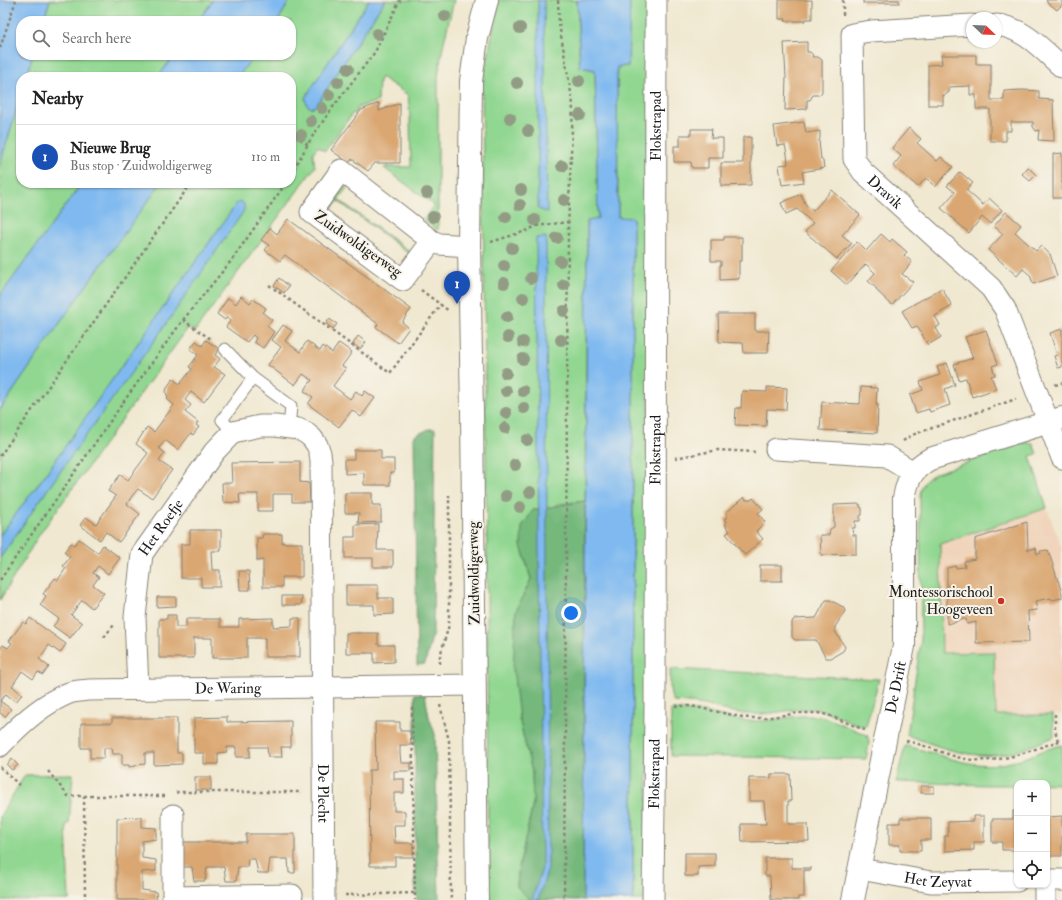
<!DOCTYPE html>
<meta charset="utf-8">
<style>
:root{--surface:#fff;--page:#f2f2f2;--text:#222;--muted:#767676;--line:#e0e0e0;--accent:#c8321e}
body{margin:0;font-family:"IM FELL Double Pica",serif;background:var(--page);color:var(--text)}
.controls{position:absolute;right:12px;bottom:12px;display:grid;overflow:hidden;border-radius:8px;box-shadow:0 1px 3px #0004}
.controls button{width:36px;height:36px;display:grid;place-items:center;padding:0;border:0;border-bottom:1px solid var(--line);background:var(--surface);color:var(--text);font:20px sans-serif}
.compass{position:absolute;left:966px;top:12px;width:36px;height:36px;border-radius:50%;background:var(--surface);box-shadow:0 1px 3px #0004;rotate:113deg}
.you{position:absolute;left:571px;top:613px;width:14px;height:14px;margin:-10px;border:3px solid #fff;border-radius:50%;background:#1a73e8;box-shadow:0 0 0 6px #1a73e833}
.badge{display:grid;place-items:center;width:26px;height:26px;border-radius:50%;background:var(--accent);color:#fff;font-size:13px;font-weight:700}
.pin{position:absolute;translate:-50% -33px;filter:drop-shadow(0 1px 2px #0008)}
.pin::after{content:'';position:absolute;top:21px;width:14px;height:12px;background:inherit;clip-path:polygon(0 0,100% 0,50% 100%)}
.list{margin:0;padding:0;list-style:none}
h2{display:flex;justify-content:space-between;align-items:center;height:52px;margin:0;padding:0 16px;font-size:17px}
h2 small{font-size:13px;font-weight:400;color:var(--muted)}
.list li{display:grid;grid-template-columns:26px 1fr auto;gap:12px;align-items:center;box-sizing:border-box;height:64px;padding:0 16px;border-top:1px solid var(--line)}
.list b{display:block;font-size:15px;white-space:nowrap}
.list p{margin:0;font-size:13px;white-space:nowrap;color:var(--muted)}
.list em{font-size:13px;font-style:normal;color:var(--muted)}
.icon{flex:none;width:22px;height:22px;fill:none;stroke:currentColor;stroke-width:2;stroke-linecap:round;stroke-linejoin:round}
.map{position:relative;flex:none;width:1062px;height:900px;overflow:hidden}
.search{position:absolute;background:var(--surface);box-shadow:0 1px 3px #0004;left:16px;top:16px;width:280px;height:44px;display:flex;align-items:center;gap:10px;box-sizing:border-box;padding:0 14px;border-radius:16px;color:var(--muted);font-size:15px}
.panel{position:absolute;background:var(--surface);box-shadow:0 1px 3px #0004;left:16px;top:72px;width:280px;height:116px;border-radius:16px}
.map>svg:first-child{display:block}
.built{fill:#f0d5bc}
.green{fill:#91d791;stroke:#567a56}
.forest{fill:#74b87b;stroke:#486a4c}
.water{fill:#7fb9f0;stroke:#4e6a86}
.building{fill:#daa772}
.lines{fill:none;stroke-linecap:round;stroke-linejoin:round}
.lane-casing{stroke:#868276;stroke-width:13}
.street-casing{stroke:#868276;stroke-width:23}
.secondary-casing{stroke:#868276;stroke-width:24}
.path{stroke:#868276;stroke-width:2.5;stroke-dasharray:3 3;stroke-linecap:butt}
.lane{stroke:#fff;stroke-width:11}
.street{stroke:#fff;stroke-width:21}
.secondary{stroke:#fff;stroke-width:22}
.tree{fill:#929c84}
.poi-dot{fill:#c8321e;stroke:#f7f3e8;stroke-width:1.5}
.labels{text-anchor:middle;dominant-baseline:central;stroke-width:4;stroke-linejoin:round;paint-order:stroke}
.street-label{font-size:15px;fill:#1c1c1c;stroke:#f7f3e8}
.poi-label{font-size:15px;fill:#1c1c1c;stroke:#f7f3e8;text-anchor:end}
</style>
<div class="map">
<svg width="1062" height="900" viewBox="0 0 1062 900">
<rect width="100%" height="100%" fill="#f7f3e8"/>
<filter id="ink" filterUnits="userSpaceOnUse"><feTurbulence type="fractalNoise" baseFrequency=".025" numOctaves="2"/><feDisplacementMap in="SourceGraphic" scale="8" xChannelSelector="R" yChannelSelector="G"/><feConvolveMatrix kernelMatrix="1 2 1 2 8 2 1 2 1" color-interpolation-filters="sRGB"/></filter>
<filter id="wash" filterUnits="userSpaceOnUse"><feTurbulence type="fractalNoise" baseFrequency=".012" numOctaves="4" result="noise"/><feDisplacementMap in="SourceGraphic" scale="16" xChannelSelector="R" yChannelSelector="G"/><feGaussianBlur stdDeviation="0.9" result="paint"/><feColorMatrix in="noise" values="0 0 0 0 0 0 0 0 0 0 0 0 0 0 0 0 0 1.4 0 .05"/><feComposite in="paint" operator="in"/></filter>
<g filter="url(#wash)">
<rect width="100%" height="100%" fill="#f0e8d0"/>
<!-- built -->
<path class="built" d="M1047,508L1062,549V714L996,716L994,652L942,653L940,544Z"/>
<!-- green -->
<g class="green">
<path d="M50,0H213L198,21H43Z"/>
<path d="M290,0H369L305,98L311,108L316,106L385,0H454L443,46L438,76V230L423,220L434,205L384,168L385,167H411L410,116L408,95L381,77L379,81L378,101L359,107L354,114L353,113L325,151L318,146L313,153L315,167L195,331L188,328L39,535L0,600V558L52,483L241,215L237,203L40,482L0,535V410L73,304L161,183H291V77H238L254,55H291V21H278Z"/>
<path d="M499,0H577L580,67L595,70L598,219L587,221L585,501L558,504L521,545L531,579L516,611L519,718L532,772L533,804L518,872L517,887L530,900H488L487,563L482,85Z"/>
<path d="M630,0H651L647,900H633V219L618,218L617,67L628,66Z"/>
<path d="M33,55H174L158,77H26Z"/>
<path d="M21,95V183H82L0,296V164Z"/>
<path d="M345,186L348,187L339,198V200L413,254L411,255L338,201L328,213L326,211L327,208L342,187Z"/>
<path d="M1025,443H1033L1037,454L1030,456L1047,508L940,544L942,653L994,652L996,715H1053L1054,737C1040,742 1027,749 1013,752C976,762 942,748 907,735L921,639L920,494C922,483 927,478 936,473Z"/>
<path d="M670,669L879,679L866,726H862C847,721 834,713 819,710C796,706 773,716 749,714C735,714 722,709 708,706C697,703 686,703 674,702C668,695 671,678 670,669Z"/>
<path d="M671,710L699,711L736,719L749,721H764L799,716H818L827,718L867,735L869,742L866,759L671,756Z"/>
<path d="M1062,745V784L1017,783V785H987L896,782L905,746C942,753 966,770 1007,763C1026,759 1043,749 1062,745Z"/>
<path d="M73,774L69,824H66L69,900H0V816L25,775Z"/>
</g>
<!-- forest -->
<g class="forest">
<path d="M429,429H435L433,633L425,664L417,665L414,436Z"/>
<path d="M585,501L583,900H530L517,887L518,872L533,804L532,772L519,718L513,669L516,611L531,579L521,545L522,527L533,510Z"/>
<path d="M415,694H425L429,717L435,734L439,900H417L415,884Z"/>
</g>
<!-- water -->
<g class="water">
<path d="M0,0H50L43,21H21V55H33L26,77H21V95L0,164Z"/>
<path d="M213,0H290L278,21H198Z"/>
<path d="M369,0H385L316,106L311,108L307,105L305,98Z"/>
<path d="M538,0H544L547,212L538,209Z"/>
<path d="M577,0H630L628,66L617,67V72L618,217L633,218V900H583L587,251V221L598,219L595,70L580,67Z"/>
<path d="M174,55H254L238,77H158Z"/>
<path d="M82,183H161L73,304L0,410V296Z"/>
<path d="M241,202L244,204V210L241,215L164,327L52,483L0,558V535L40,482L237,203Z"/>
<path d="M546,237L548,869L538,900H532L542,868L536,238Z"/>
</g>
<g id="blocks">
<!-- building -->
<g class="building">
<path d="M779,0H812V19H805V21H785L786,19H779Z"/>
<rect x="863" y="0" width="36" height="3"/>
<path d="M1047,0H1062V5L1057,10L1046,1Z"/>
<path d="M807,42V52H810L813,55L812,57H818L822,60V92L819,95H813L810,100H807V109L785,110L786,77L784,43Z"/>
<path d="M941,55H976V64H991V100H1004V91L1022,90L1039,91V99L1053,100L1054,141L1038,140L1039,130L1036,131L1033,127V122H1011V131H1006V141H990V109H976V95H970V86L949,87V92L945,95H943V105H928V65L942,64Z"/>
<path d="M379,103V111L400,103V163H375L368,171L352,159L349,163L331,150L361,110Z"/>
<path d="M804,122L806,133L820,131V138L819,141L821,159L823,161L824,168L802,172L804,182L782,185L779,165L788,164L787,154L785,145L777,146L774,126Z"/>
<path d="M909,128L921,139L917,143L937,161L941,157L953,167L935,187L926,178L918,187L893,166L901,156L892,148Z"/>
<path d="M691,129H712L711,138H723V158H708V168H692L691,162H674V146H680V135H691Z"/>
<path d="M743,137H751V185L721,186V163H743Z"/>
<path d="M1062,153V198H1053V154Z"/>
<path d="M1028,167L1036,175L1030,181L1022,174Z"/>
<path d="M960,172L973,183L966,190L983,205L989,198L1002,210L990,224L982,217L969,233L941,208L955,192L947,186Z"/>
<path d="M832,190L860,215L842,235L852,243L837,259L805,232L813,223L797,209L786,214L781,203L801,194L806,205L813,211Z"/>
<path d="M1006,212L1021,225L1015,232L1036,251L1041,246L1050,254L1057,276L1033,284L1030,275L1023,269L1017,276L988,250L1003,234L994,226Z"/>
<path d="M288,219L411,309L402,322L409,328L398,343L376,327L378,324L285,255L280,261L265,250L269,245L261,240L270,228L277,234Z"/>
<path d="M881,234L890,242L892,239L907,252L904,255L912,262L902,274L913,282L892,305L876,290L877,289L868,281L875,273L866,264L847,285L831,271L857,242L866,251Z"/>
<path d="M724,237H742V261H739V279L720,280V265H721V261H711V240H724Z"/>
<path d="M279,278L289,286L284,293L274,286Z"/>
<path d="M942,288L952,306L935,316L940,325L936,328L941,337L928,345L917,326L912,328L902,311Z"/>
<path d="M241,296L250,303L253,299L266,308L263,313L272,320L267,326L274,332L263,348L254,342L256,338L253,335L247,342L237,335L226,327L231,320L227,317L225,320L217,314L228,298L236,304Z"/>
<path d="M718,314H755V331H769L768,353H744L743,343L719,342Z"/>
<path d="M329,319L337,324L333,329L326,324Z"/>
<path d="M283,325L292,331L285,341L300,352L307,341L320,351L323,346L332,353L339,343L352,352L342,366L346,368L333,386L350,399L356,391L362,396L365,391L375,398L361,417L352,410L339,427L308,404L313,397L304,391L312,380L303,374L295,385L268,365L281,347L272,340Z"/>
<path d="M1062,329V367L1058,368L1054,356L1057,355L1050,333Z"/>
<path d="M986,330L998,364L992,366L995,375L991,376L996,389L972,397L966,378L959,380L954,364L973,358L965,337Z"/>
<path d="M358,336L366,342L360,349L353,344Z"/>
<path d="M206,340L219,349L215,355L220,359L214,367L225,374L204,402L191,392L185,400L191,405L185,412L198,422L196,425L199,427L193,435L191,433L178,450L165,440L159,448L165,453L159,461L172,470L152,498L138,489L132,496L127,504L140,514L119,542L106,532L100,540L80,525L86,517L96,524L116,496L108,491L120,475L128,480L148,453L136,444L147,427L154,432L174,405L167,399L168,398L166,392L167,387L173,379L180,384L192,369L189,367L198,355L190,349L196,341L202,346Z"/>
<path d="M947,363L955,385L945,389L950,405L930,412L929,409L916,413L910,395L923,390L920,382L940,375L937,367Z"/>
<path d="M767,387L787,388L786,410L767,409L766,426L735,425L736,408H741L742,391L767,392Z"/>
<path d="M861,387L877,388L876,405H878L877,433L820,430L822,402L860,404Z"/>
<path d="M354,450H381V459H394V473H390V485H364V473L345,474V459H354Z"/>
<path d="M300,462V482L309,483L310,502H292V494H273V511H258V494H239L240,503L223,502L222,483H232L231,463Z"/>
<path d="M345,493H372V505H381V522L358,523L359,513H345Z"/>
<path d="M744,497L746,500H751L753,498L763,509L758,513L765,522L756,531L763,539L745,555L726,534L730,531L726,527V521L724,520L725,518H727V512Z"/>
<path d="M860,504V507L862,508V515L860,516V521H855V528H852L853,535H856V554L821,555L820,535H829L830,529L834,527V505Z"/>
<path d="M1027,522L1028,550L1036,548L1037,554L1041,553L1040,551L1048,550L1062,593V598L1052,600L1051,598L1035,601L1037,610L1028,611L1029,642L976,643V622L967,624L966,619L957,620L956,622L947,624V568L956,566V568L965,567L964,561L975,559V539Z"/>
<path d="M378,524L377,550H393V567H373V558H345V537H355V525Z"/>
<path d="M190,530H221V551H211L212,570H220V587H201V578H181V544H190Z"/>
<path d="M263,534H282V543H302V577H282V587H263V560L257,561V538H262Z"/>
<path d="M79,539L98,553L103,545L120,558L108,574L98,566L93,573L99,577L93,585L104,593L92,608L82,600L71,615L82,623L70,638L53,626L59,619L40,605L46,596L43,594L55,578L58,580L66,568L63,566L70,557L64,552L71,543L74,545Z"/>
<rect x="760" y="565" width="22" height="16"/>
<path d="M239,571H249L250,590H240Z"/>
<path d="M346,585H378V598H393V614L374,615V605H346Z"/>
<path d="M282,596H302L301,605H282Z"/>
<path d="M157,597H176V606L157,607Z"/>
<path d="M826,600H830L843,607L845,611L835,627V631L845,647L843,651L831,658H826L816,640H795L792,637V622L794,619L816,618Z"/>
<path d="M167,615H176V627H186V619H220V627H239V619L273,618V627L292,626V618H300V657H265V638H247V658H212V638H194V658H159V619H167Z"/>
<path d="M30,618L66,644L60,653L49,645L39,659L49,667L43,675L38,672L33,679L22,671L12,686L22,694L16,702L6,694L0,701L11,709L5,717L0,713V649L3,645L8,648L12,643L9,641L23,622L26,624Z"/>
<path d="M346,633H378V645H394V662L374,663V653H346Z"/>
<path d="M227,717V722L291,721V747H281L282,757H268L267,747H250V757H236V747H227V752L218,753V764H204V753H194V718Z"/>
<path d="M112,718H177V753H182V764L154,765V753H145V764L136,765V766L129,767V765H122V754H113L112,748H104V758H90V748H81V723H112Z"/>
<path d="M375,722H400V731H410L411,745H400V754L401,763H411V771H394V779H404V793H394V811H405V825H394L395,843H413V857H395V866H370L369,770H376Z"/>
<path d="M12,759L18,765L12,770L7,765Z"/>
<path d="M771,774H790L791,801H788V824H808L809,841L742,842L741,824H766L764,801H749V778H771Z"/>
<rect x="195" y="777" width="16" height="13"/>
<rect x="921" y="786" width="13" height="7"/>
<path d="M1013,811H1017V850H1002V842H992V819H1013Z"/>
<path d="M973,816H984V842H974V850L945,851V836H948V822L973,821Z"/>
<path d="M1062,816V856H1047V817Z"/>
<path d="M142,817V827L156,828V839L142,841V858L156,860V871L142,872V890L156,892L157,900H117V818Z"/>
<path d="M900,818H931V840H921V851H900V845H889V823H900Z"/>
<path d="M246,834H295V873H289L288,859H270L268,873H258L255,859H248L247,867H238L236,881H226L224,867H207L205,881H194L192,867H183V842H246Z"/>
<path d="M685,853H715V866L698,867V876H685Z"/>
<path d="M765,858H792V868H811V870H804V897H798V900H771L770,876H765Z"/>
</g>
</g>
</g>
<g filter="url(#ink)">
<use href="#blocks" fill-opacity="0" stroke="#868276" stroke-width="1"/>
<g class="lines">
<!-- lane casing -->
<g class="lane-casing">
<g id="lane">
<path d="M225,349L253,378L291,406L289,428"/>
<path d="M233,432L222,420L253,378"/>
</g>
</g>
<!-- street casing -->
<g class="street-casing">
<g id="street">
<path id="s1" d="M972,25L871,31L852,34L854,159L863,172L991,288L1005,309L1062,458"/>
<path d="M996,25C1023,27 1043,50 1062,67"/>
<path d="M432,241L403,280L311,212L341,170L432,241L439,244L469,246"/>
<path d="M776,449L887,456L913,472"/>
<path id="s2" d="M138,689L135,617L142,554L214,452L233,432L260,426H275L298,429L306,433L312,438L317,445L320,453L321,461L324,900"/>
<path id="s3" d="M0,746C19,725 42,704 69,693C75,691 82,691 88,690L475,685"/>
<path d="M173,815V900"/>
<path id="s4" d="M860,869L931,882L1017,881"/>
<path d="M1047,880H1062"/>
<path d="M173,897L292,895"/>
<path id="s5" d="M653,900L655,705L656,0"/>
<path d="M1045,900V885"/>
</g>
</g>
<!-- secondary casing -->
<g class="secondary-casing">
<g id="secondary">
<path d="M477,900L472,412L469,246L471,81L477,38L487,0"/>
<path id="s6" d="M853,900L904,646V498C908,478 912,469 930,459L1062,418"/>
</g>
</g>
<!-- path -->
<g class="path">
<path d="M558,0L559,24L573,104L568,230L564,900"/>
<path d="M843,15V0"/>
<path d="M0,48L16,0"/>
<path d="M291,132L308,145"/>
<path d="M291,174L312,137L333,107L375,52L400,0"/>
<path d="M491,242L526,231L536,226L568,222"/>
<path d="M269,285L390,373L441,304"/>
<path d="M421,290L449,311"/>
<path d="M183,320L212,340"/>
<path d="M1055,385L1062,383"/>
<path d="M903,441L912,435L1016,399"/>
<path d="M0,456L191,183"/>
<path d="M675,458L718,450L755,452"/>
<path d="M0,580L127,397L183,320L231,261L286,183"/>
<path d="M104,637L114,625"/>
<path d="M440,664V656L449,625V495"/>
<path d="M440,705L449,741L451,900"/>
<path d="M675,706H691L737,716L749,718H764L799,713H818L828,715L865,730"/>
<path d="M412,707L415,900"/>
<path d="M1055,714V730L1058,741"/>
<path d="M906,741C927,745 945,755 966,759C1000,765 1030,750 1062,740"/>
<path d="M0,767L19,785"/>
<path d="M48,771L68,796H165"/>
<path d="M176,793L178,792H302"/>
<path d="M84,796L85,900"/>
<path d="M345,895L415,893"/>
</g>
<!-- lane -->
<use href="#lane" class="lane"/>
<!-- street -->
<use href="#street" class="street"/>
<!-- secondary -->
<use href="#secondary" class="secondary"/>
</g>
<!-- trees -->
<g class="tree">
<circle cx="445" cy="16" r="6"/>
<circle cx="520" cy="28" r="6"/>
<circle cx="377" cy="34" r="6"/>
<circle cx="348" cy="69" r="6"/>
<circle cx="579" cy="81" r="6"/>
<circle cx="338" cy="82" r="6"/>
<circle cx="517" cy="83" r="6"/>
<circle cx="329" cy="95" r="6"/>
<circle cx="322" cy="108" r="6"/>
<circle cx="580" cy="115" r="6"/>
<circle cx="510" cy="118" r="6"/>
<circle cx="311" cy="121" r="6"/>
<circle cx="528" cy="131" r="6"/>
<circle cx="301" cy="135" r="6"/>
<circle cx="562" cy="166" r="6"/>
<circle cx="521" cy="190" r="6"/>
<circle cx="427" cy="193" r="6"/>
<circle cx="564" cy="200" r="6"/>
<circle cx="520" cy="205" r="6"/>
<circle cx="433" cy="217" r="6"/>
<circle cx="506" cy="217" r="6"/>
<circle cx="535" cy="220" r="6"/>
<circle cx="557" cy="238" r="6"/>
<circle cx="512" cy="248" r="6"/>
<circle cx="560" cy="261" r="6"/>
<circle cx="504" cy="266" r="6"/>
<circle cx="531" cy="278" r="6"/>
<circle cx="504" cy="283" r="6"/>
<circle cx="564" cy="285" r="6"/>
<circle cx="523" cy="298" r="6"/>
<circle cx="564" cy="311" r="6"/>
<circle cx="507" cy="317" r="6"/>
<circle cx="508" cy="337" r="6"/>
<circle cx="561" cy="340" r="6"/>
<circle cx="523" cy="342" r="6"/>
<circle cx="523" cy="359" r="6"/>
<circle cx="506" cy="373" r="6"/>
<circle cx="506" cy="391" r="6"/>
<circle cx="523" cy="391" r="6"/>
<circle cx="524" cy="408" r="6"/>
<circle cx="506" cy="413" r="6"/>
<circle cx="505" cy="428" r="6"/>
<circle cx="527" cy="440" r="6"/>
<circle cx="515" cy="465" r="6"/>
<circle cx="530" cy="492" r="6"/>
<circle cx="506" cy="496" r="6"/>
<circle cx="520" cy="507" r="6"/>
</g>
</g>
<!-- markers -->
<circle class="poi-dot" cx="1001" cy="601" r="4"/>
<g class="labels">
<!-- street labels -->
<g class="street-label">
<text stroke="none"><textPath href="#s5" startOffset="774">Flokstrapad</textPath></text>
<text stroke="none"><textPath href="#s1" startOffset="291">Dravik</textPath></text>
<text transform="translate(358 244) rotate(35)">Zuidwoldigerweg</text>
<text stroke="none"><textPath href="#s5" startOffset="450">Flokstrapad</textPath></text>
<text stroke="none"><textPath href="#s2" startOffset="168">Het Roefje</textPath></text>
<text transform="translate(474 573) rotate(-91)">Zuidwoldigerweg</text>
<text stroke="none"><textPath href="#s6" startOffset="217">De Drift</textPath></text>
<text stroke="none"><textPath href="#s3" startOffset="247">De Waring</textPath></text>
<text stroke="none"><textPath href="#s5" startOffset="126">Flokstrapad</textPath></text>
<text stroke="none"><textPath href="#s2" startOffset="728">De Plecht</textPath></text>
<text stroke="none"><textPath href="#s4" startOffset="79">Het Zeyvat</textPath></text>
</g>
<!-- poi labels -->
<g class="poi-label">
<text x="993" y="592">Montessorischool<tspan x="993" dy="17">Hoogeveen</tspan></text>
</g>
</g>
</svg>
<div class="controls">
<button>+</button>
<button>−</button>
<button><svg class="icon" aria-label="locate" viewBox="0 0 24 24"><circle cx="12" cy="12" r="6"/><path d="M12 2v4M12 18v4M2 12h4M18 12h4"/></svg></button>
</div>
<svg class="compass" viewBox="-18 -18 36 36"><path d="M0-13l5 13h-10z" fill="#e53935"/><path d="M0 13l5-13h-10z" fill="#767676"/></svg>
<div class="you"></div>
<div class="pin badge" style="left:457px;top:304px;background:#1a4fb4">1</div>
<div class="search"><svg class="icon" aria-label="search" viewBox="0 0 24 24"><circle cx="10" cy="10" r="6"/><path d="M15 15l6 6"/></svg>Search here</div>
<section class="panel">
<h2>Nearby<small></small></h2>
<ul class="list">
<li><span class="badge" style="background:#1a4fb4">1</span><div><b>Nieuwe Brug</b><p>Bus stop · Zuidwoldigerweg</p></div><em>110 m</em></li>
</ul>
</section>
</div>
